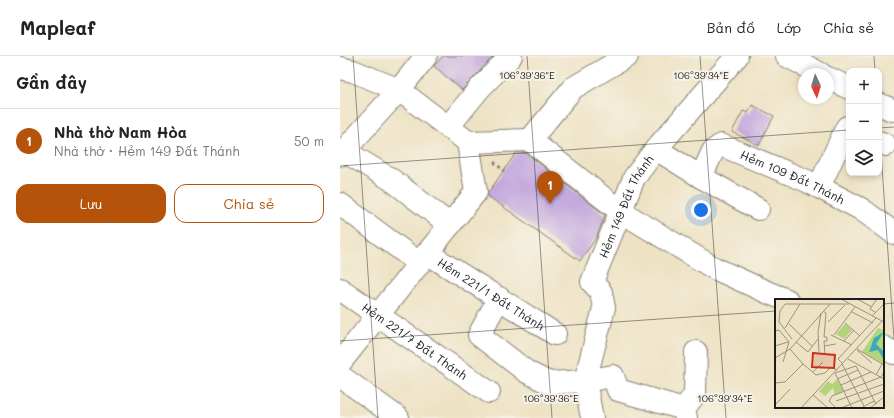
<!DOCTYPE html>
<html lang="vi">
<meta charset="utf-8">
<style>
:root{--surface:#fff;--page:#f2f2f2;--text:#222;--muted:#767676;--line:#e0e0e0;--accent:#b45309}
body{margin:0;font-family:Mali,sans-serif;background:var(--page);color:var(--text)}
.controls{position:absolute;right:12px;top:12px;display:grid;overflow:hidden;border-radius:8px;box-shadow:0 2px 6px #0003}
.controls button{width:36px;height:36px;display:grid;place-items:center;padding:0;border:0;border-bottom:1px solid var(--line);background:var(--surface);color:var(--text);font:20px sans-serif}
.compass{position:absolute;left:458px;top:12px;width:36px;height:36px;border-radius:50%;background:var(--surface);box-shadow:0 2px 6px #0003;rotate:176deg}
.you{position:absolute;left:361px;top:154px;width:14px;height:14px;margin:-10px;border:3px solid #fff;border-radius:50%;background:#1a73e8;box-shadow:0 0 0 6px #1a73e833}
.badge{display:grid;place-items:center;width:26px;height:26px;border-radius:50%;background:var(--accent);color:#fff;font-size:13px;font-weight:700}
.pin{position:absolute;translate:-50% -33px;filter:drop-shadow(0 1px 2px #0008)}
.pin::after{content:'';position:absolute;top:21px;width:14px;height:12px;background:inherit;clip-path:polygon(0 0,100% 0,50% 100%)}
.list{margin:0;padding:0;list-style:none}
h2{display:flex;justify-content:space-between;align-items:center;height:52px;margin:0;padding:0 16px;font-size:17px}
h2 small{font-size:13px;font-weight:400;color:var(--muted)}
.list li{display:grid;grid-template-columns:26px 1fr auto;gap:12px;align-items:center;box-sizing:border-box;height:64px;padding:0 16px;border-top:1px solid var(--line)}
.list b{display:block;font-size:15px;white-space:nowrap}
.list p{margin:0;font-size:13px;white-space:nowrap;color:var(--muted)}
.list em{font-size:13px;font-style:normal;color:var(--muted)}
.actions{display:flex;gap:8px;padding:12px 16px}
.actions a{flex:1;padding:9px 0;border:1px solid var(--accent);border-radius:12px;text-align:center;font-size:14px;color:var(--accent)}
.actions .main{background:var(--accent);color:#fff}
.icon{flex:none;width:22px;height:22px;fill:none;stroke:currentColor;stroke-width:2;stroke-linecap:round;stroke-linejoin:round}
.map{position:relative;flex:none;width:554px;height:362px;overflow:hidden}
header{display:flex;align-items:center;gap:24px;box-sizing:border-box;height:56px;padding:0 20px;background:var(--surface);border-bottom:1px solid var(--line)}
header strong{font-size:19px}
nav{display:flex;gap:22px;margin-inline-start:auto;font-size:14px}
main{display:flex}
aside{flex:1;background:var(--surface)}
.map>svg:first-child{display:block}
.building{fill:#c3a8dd}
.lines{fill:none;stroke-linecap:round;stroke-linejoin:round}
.minor-casing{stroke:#847f70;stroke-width:24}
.path{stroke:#847f70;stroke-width:2.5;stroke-dasharray:3 3;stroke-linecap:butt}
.minor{stroke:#fff;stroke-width:22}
.ticks{fill:none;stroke:#1c1c1c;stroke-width:1;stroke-opacity:0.45}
.labels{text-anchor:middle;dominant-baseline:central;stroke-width:4;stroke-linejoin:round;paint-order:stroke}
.street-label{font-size:12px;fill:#1c1c1c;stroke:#f7f3e8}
.inset-road{fill:none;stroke:#999380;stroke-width:1}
.view{fill:#c8321e;fill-opacity:0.15;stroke:#c8321e;stroke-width:2}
.inset-edge{fill:none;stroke:#1c1c1c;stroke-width:2}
.ticks-label{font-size:10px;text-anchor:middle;fill:#1c1c1c;stroke:#f7f3e8;stroke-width:4;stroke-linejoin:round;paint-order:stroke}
</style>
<header>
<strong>Mapleaf</strong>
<nav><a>Bản đồ</a><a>Lớp</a><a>Chia sẻ</a></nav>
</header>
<main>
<aside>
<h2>Gần đây<small></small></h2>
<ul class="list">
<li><span class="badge">1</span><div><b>Nhà thờ Nam Hòa</b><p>Nhà thờ · Hẻm 149 Đất Thánh</p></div><em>50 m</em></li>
</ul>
<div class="actions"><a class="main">Lưu</a><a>Chia sẻ</a></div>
</aside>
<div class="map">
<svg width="554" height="362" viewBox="0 0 554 362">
<rect width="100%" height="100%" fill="#f7f3e8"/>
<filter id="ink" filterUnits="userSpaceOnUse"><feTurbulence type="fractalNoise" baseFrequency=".025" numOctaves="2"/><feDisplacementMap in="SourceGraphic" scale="8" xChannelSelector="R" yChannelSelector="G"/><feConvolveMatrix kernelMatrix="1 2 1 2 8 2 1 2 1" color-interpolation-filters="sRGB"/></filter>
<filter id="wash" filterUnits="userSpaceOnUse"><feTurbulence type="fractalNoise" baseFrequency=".012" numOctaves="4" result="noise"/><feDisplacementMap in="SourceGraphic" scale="16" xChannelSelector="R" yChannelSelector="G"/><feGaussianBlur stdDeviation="0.9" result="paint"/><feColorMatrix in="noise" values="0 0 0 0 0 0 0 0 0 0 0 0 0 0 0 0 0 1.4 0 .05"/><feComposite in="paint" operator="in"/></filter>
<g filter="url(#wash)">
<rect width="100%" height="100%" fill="#ede2c3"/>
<g id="blocks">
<!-- building -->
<g class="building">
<path d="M103,0H154L122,34L94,10Z"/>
<path d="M412,49L434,60L419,89L392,76L403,55L408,57Z"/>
<path d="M176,97H186L265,159L256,182L240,205L148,140V137Z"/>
</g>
</g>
</g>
<g filter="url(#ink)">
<use href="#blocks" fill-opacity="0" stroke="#847f70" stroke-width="1"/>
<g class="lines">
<!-- minor casing -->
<g class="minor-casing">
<g id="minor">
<path d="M447,0L481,18"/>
<path d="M0,12L13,15L59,34L86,0"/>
<path d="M488,22L509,32"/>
<path d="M539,48L552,54"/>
<path d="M108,71L139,33L171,0"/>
<path d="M190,84L233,32L287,0"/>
<path d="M539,86L546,89"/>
<path d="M316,93L361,121L418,153"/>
<path d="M4,95L52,124L110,169"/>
<path d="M0,99L59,34L128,86L190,84L280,155L374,212L429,237L447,244"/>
<path id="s1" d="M361,121L373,95L381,89L467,125L521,153L554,177"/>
<path d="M479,131L507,71L509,72"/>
<path d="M0,148L79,207"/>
<path id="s2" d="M87,197L215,278"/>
<path id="s3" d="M0,233L149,336"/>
<path d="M159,242L139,279L187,316L209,327L245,325L273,320L278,334L344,353L346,362"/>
<path d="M543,291L554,297"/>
<path d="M0,307L136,136L128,86"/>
<path d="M0,320L58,362"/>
<path d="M344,353L355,338L356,296"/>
<path id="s4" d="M252,362L245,325L264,252L261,236L252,226L294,122L316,93L397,0"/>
</g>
</g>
<!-- path -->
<path class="path" d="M154,106L164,115"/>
<!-- minor -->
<use href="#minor" class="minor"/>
</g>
</g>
<!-- ticks -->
<path class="ticks" d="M13,0L38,362M187,0L212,362M360,0L386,362M534,0L535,15M539,68L554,283M539,72L554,71M0,110L509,74M543,248L554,247M0,285L436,255"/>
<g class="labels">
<!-- street labels -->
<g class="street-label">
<text stroke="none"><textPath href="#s1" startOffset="117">Hẻm 109 Đất Thánh</textPath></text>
<text stroke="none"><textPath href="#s4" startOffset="226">Hẻm 149 Đất Thánh</textPath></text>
<text stroke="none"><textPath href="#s2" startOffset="76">Hẻm 221/1 Đất Thánh</textPath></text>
<text stroke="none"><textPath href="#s3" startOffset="91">Hẻm 221/7 Đất Thánh</textPath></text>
</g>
</g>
<!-- overview -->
<g transform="translate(435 243)">
<rect width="109" height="109" fill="#ede2c3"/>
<path d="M70,25L77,31L69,40L61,35ZM103,29L109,31V65L87,53ZM62,80L69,92L60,96L58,89L50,97L44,92L53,82L57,85Z" fill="#b1d47c"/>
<path d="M109,33L101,45L108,52L109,61L103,51L94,53L99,39Z" fill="#3cabb9"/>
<path class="inset-road" d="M66,0L109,23M82,0L97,8M10,5H74M10,5L5,12L4,23L17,40M48,12L51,14L49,38H52V42H49L50,56M77,13L98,24M100,13L95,10L102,0M97,17L109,5M53,23L70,6M70,24L85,37M14,25L37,47M10,29L25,5M0,32L4,31L14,43L8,63M56,36L77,46M59,36L80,8M69,42L79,31M21,43L33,53L43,40M0,47L13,43M49,47L61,45M15,50L28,65M82,50L109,66M82,51L97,64M44,53L43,33L46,14M0,59L15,50L55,5M73,60L109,80M67,65L89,107M68,65L63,60L101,19M38,73L48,63M60,74L81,67L101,105M60,74L77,109M101,76L107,65M62,80L83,71M0,84L10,83L28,65L41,76L50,74L56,68L62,71M66,86L96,73M38,96L107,22M61,102L109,85M1,105L15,90M60,108L54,102L57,97L106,78L109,73M26,109L38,96L53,109M66,109L109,92M86,109L99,102M95,109L109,98"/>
<path class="view" d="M38,54L60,56L59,69L37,68Z"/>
<rect width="109" height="109" class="inset-edge"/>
</g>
<g class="ticks-label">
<text x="187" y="23">106°39'36"E</text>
<text x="361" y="23">106°39'34"E</text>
<text x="211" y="346">106°39'36"E</text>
<text x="385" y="346">106°39'34"E</text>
</g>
</svg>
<div class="controls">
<button>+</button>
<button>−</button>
<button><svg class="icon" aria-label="layers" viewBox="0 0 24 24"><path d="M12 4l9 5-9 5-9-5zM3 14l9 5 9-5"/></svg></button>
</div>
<svg class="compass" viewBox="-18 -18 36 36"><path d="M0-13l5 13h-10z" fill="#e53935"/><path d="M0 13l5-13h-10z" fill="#767676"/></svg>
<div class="you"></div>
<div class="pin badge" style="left:210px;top:148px">1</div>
</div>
</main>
